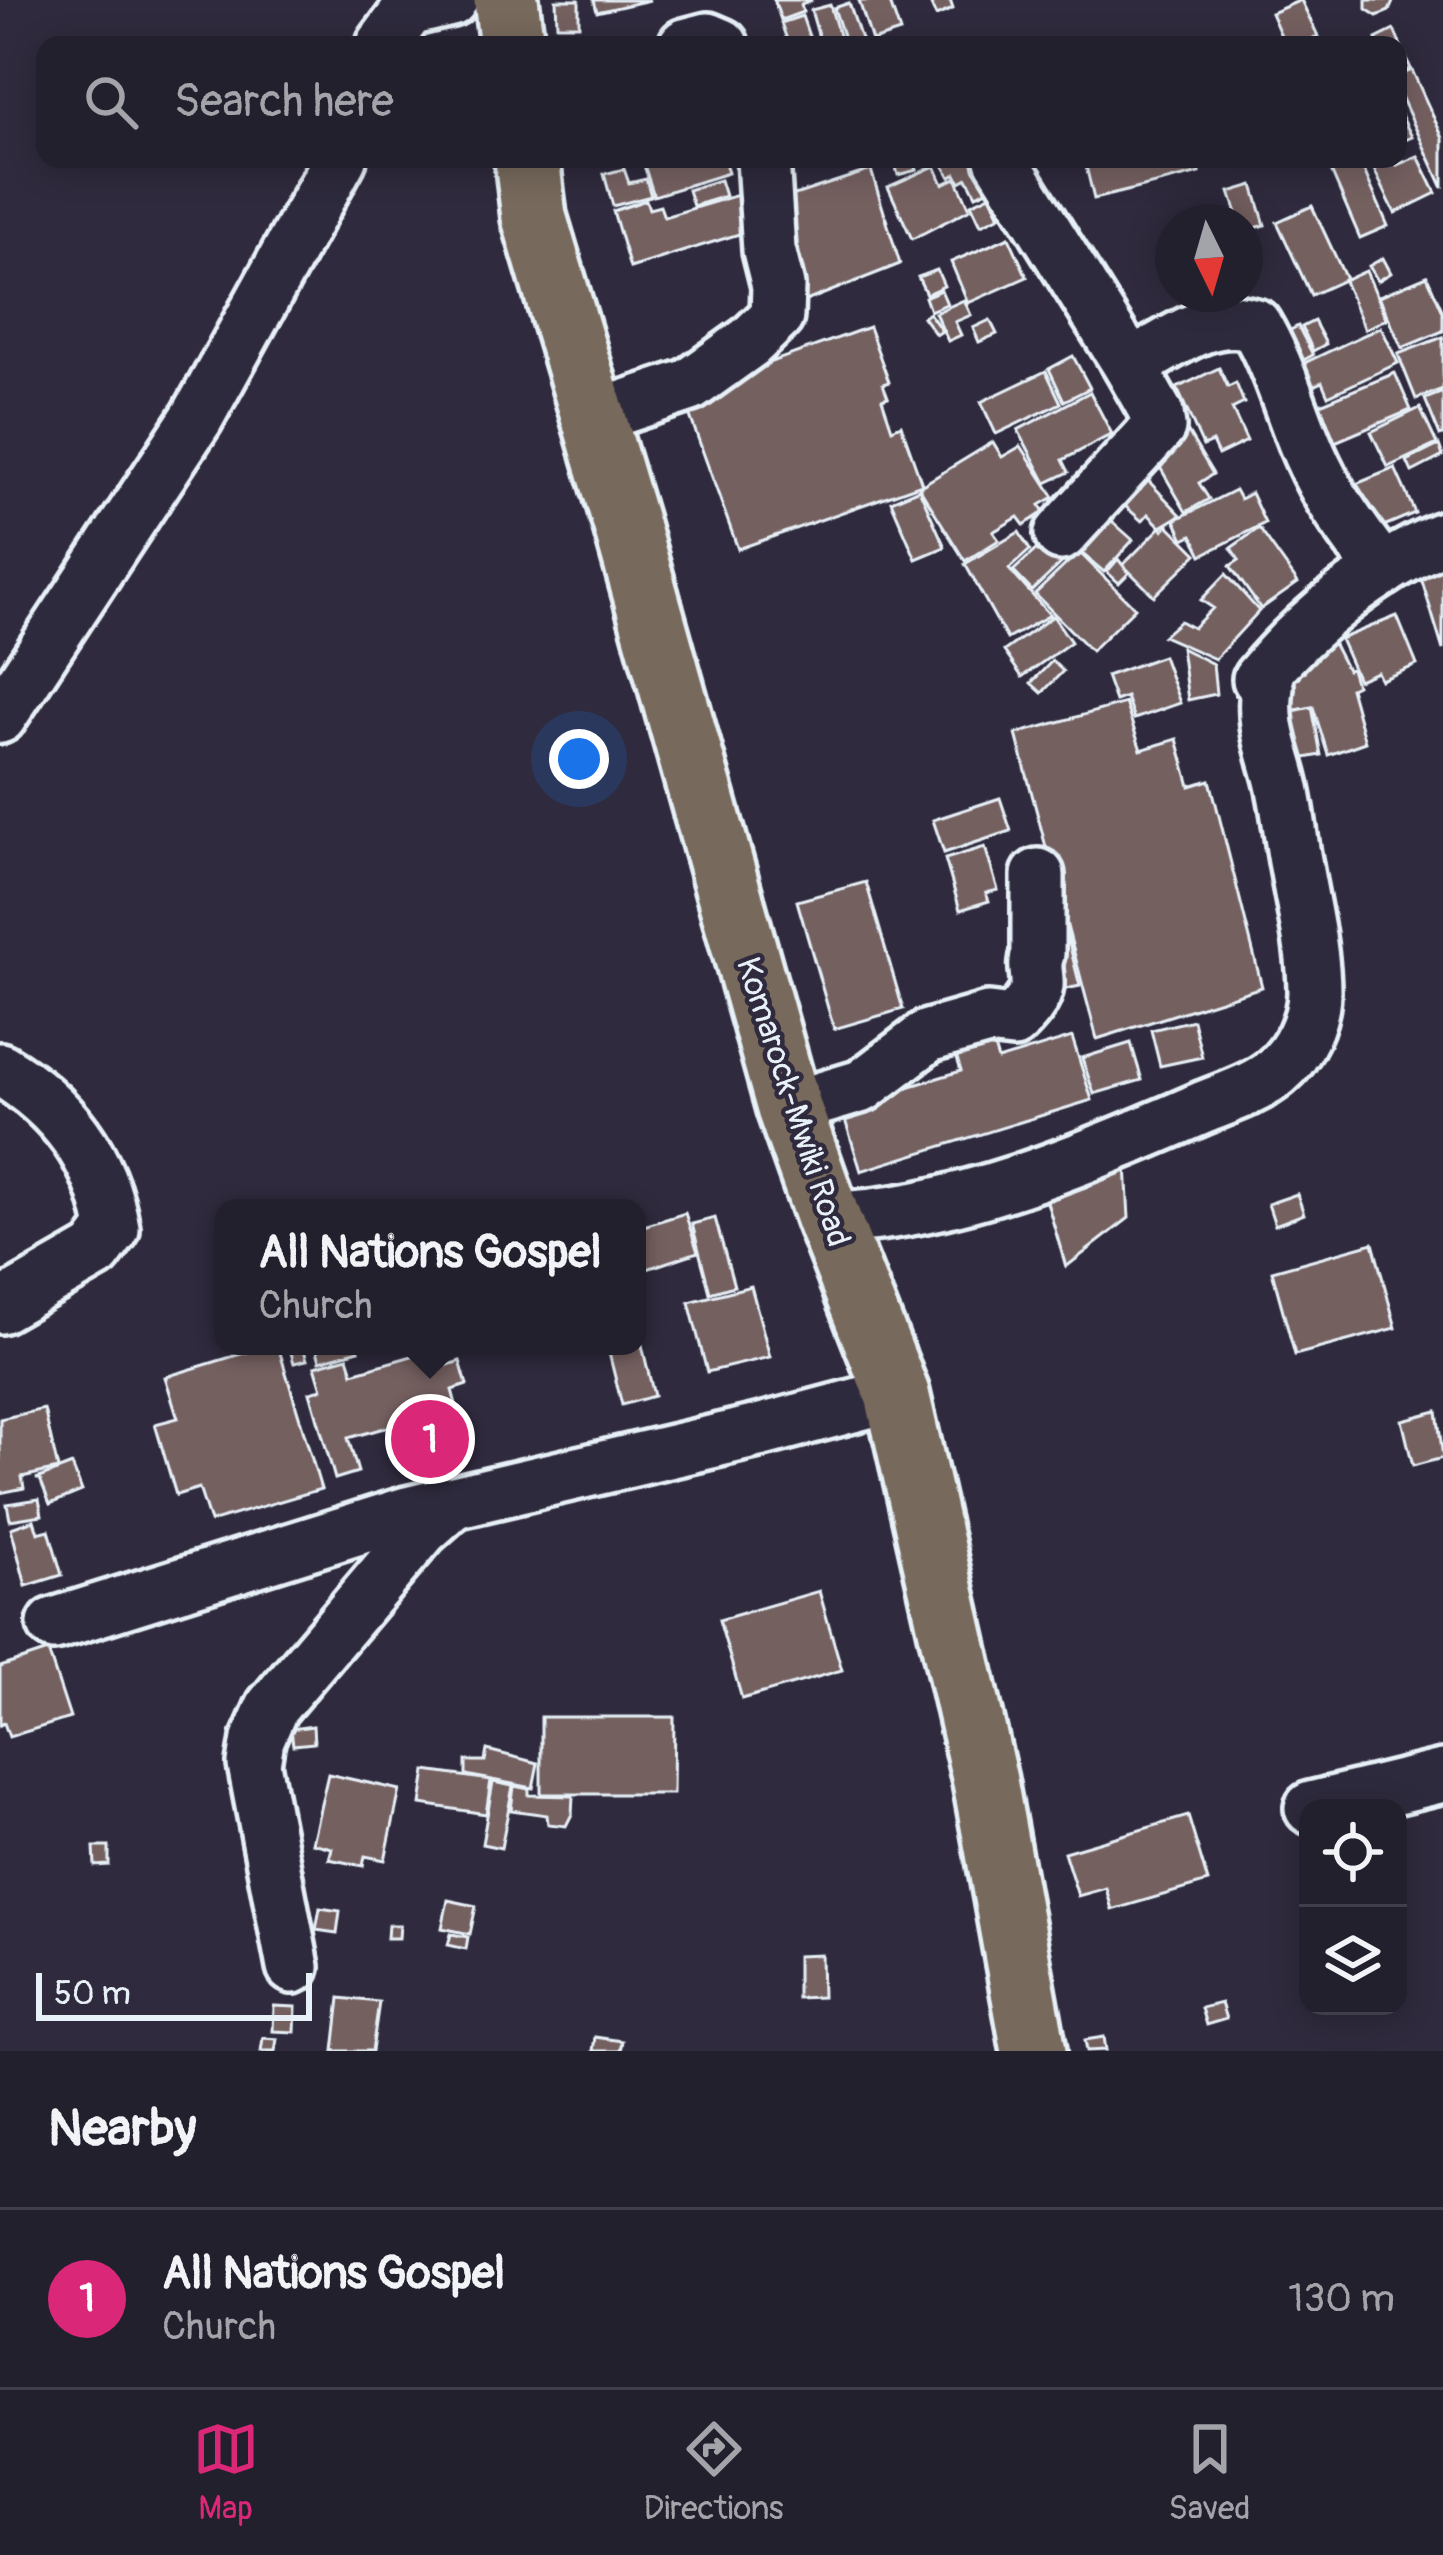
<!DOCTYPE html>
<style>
:root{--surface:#23202e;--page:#2f2d3a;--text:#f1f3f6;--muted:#a3a3aa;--line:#403e4a;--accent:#db2777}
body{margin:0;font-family:Pangolin,sans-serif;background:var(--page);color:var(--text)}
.controls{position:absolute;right:36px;bottom:36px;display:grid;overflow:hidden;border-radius:24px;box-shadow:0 6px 30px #0003}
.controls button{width:108px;height:108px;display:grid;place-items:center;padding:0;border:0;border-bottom:3px solid var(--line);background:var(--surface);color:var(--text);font:60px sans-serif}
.compass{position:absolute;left:1155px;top:204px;width:108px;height:108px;border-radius:50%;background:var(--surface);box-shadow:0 6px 30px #0003;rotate:175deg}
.scale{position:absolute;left:36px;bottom:30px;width:276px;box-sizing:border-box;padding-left:12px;border:6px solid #e8f1f8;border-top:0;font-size:33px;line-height:42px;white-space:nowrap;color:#e8f1f8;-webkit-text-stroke:9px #2f2a3d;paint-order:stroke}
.you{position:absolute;left:579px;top:759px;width:42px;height:42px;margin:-30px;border:9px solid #fff;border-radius:50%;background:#1a73e8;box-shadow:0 0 0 18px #1a73e833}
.badge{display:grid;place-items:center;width:78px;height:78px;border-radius:50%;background:var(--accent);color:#fff;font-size:39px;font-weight:700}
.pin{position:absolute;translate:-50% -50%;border:6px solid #fff;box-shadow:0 3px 12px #0006}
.popup{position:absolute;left:214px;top:1199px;width:432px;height:156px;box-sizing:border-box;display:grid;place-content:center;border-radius:24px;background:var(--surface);filter:drop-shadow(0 3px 9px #0005);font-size:39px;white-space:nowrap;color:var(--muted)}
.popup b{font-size:45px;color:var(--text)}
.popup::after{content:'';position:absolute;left:50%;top:100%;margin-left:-24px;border:24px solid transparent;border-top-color:var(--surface)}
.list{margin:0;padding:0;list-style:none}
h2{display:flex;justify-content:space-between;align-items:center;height:156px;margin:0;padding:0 48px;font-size:51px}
h2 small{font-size:39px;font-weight:400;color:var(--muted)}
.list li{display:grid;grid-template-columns:78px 1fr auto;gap:36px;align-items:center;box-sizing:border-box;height:180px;padding:0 48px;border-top:3px solid var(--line)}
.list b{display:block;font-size:45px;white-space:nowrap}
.list p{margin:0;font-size:39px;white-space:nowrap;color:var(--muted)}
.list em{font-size:39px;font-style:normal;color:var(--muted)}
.icon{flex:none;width:66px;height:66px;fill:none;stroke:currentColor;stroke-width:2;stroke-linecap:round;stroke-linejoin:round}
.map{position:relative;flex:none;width:1443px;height:2051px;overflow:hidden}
.search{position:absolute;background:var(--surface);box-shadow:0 6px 30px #0003;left:36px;right:36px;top:36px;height:132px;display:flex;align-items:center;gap:30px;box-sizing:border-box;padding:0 42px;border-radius:24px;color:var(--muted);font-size:45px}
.sheet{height:336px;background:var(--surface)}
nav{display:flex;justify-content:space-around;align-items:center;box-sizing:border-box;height:168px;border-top:3px solid var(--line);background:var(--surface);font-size:33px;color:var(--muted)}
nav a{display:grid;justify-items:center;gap:6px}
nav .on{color:var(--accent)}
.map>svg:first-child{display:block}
.building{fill:#746061;stroke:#e8f1f8;stroke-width:3}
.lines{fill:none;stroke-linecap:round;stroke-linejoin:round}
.minor-casing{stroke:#e8f1f8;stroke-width:60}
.major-casing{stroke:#e8f1f8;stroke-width:72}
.minor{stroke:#2f2a3d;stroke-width:51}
.major{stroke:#77695c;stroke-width:63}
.labels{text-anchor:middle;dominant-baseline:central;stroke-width:9;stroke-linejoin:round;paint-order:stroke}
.street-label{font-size:33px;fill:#e8f1f8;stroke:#2f2a3d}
</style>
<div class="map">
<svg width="1443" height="2051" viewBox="0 0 1443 2051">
<rect width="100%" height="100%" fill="#2f2a3d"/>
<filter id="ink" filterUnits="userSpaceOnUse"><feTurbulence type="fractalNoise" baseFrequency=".00833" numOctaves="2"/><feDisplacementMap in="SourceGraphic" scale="24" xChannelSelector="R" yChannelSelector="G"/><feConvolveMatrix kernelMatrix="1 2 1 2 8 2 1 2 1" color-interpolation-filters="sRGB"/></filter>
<g filter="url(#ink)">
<!-- building -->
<g class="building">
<path d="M556,0H579V25H557Z"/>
<path d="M594,0H650L597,12Z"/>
<path d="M774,0H810L811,1L801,5L803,12L781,20Z"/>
<path d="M889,0L900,32L872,41L859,1Z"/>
<path d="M929,0H950L953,9L936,16Z"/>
<path d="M1301,0L1318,36L1298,45H1285L1271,13Z"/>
<path d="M1366,0H1393V2L1389,11L1377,16L1366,9Z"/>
<path d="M849,3L862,42L854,45H846L834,8Z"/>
<path d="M830,5L842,45H821L811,10Z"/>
<path d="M802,16L812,45H789L781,23Z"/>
<path d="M1394,30L1411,69L1398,74V45H1379L1376,39Z"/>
<path d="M1412,70L1443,138V188L1398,90V76Z"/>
<path d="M1398,109L1412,137L1398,143Z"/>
<path d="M1418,156L1436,193L1395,213L1369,159H1394L1397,165Z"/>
<path d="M653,159H724L728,173L654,196L643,162Z"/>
<path d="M802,159H838L804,169Z"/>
<path d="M894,159H914L917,170L898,175Z"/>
<path d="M940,159H975L990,189L976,195L967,178L960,182L956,174L950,177Z"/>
<path d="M1097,159H1197L1200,173L1094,199L1085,162Z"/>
<path d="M1326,159H1359L1388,226L1360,238Z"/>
<path d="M935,166L943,184L956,178L970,209L912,239L888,187Z"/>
<path d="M624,169L629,183L646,179L651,196L613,206L604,174Z"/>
<path d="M871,170L900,264L806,301L773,202Z"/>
<path d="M720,180L725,196L693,206L688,190Z"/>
<path d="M1253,185L1265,225L1245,231V222H1240L1230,192Z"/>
<path d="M741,194L752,230L630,268L613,211L646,200L649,209L660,206L664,217Z"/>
<path d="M990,195L1000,216L981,225L971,204Z"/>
<path d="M1312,206L1346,279L1311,295L1277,222Z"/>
<path d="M1009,237L1027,277L968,303L951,262Z"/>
<path d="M1383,258L1391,273L1378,281L1369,266Z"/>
<path d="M937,270L944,286L926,294L918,277Z"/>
<path d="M1366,271L1387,319L1365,329L1344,281Z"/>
<path d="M1427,276L1443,312V331L1402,348L1379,296Z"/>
<path d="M941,290L947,304L930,311L925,297Z"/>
<path d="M964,300L971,315L955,322L961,335L948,341L935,313Z"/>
<path d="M929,313L942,331L936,335L923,317Z"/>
<path d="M990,320L997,334L979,342L973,328Z"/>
<path d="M1314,321L1326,344L1313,351L1302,327Z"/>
<path d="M1298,326L1313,355L1285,370L1270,341Z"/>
<path d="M869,327L889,382L883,384L888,397L882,399L892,429L901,425L922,484L738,549L682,394Z"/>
<path d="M1381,327L1398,363L1328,396L1322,382L1309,388L1298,366Z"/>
<path d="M1443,337V389L1416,399L1398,354Z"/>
<path d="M1073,356L1090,388L1064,401L1049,369Z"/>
<path d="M1219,368L1228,387L1236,383L1244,403L1232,409L1247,441L1218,455L1212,442L1203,446L1177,388Z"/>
<path d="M1046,371L1061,403L996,434L981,402Z"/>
<path d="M1395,373L1411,410L1335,442L1320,404Z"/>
<path d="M1090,392L1112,434L1063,460L1069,472L1046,483L1018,430Z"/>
<path d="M1443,392V435L1440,436L1425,399Z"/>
<path d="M1420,408L1437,444L1388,467L1371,432Z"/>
<path d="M1186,429L1213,474L1199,483L1209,499L1186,512L1150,450Z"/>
<path d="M993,442L1002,457L1021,446L1054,497L1040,505L1044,512L1024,525L1018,517L993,532L999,540L965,561L919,487Z"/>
<path d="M1439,445L1443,456L1412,472L1407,461Z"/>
<path d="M1395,468L1415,513L1372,531L1334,493Z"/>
<path d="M1138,470L1181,515L1161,527L1148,514L1142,521L1124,505Z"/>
<path d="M919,489L945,547L916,559L891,501Z"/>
<path d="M1235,490L1240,499L1251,493L1265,523L1202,555L1192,535L1184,539L1175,520Z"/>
<path d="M1097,508L1133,540L1104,572L1068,542Z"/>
<path d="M1168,525L1197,554L1154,596L1123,565L1161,527L1163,530Z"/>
<path d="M1259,528L1298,583L1261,609L1230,566L1239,560L1231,548Z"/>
<path d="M1019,532L1030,550L1009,569L1050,615L1007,639L965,564Z"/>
<path d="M1050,537L1068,557L1032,591L1013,571Z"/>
<path d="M1079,552L1135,608L1091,651L1035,594Z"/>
<path d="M1118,559L1129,573L1119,583L1107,572Z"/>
<path d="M1443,560V650L1418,568Z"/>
<path d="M1226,574L1259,611L1215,659L1163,636L1180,621L1193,628L1213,608L1201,600Z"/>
<path d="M1053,616L1071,642L1022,677L1004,651Z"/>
<path d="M1397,616L1417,665L1381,680L1377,672L1358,680L1340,639Z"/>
<path d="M1328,633L1347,670L1351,669L1356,685L1350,688L1365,742L1328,755L1313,707L1279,713L1271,678Z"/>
<path d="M1181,648L1213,664L1216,694L1188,700Z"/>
<path d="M1163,656L1180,703L1134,719L1126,697L1115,701L1106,676Z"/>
<path d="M1052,661L1063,671L1042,693L1031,683Z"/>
<path d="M1125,703L1141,750L1177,739L1190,786L1210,780L1262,987L1097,1039L1016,734Z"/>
<path d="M1312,707L1321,755L1284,762L1274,715Z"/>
<path d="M1000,798L1011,831L944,853L933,820Z"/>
<path d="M985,847L998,890L986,893L989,901L960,910L945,859Z"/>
<path d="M866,882L903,1009L834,1029L797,901Z"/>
<path d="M1067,935L1080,986L1061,990L1048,940Z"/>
<path d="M1193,1020L1202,1057L1160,1066L1151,1030Z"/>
<path d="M989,1032L998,1060L1072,1037L1092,1100L861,1171L841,1107L961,1071L952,1043Z"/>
<path d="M1131,1043L1142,1080L1094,1094L1082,1058Z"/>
<path d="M1126,1164L1129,1218L1066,1267L1044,1192Z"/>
<path d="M1297,1194L1304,1214L1275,1225L1268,1204Z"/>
<path d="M685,1213L698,1252L647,1269L637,1228Z"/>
<path d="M715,1218L734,1286L710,1293L692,1224Z"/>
<path d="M1373,1243L1396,1328L1295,1355L1272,1271Z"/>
<path d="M751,1286L770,1357L707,1372L689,1302Z"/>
<path d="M641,1341L654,1396L622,1405L608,1349L637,1346Z"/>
<path d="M267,1346H278L321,1489L210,1522L199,1488L176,1495L155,1424L178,1418L165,1377Z"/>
<path d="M289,1346H357L359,1350L320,1361L316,1347L304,1350L307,1360L294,1363Z"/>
<path d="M443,1347L448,1365L460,1361L467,1385L452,1390L457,1408L348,1438L358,1472L335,1479L310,1392L322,1389L315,1366L348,1357L353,1373Z"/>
<path d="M44,1409L58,1469L22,1477L24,1488L0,1493V1419Z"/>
<path d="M1437,1411L1443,1458L1413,1466L1402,1420Z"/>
<path d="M72,1465L82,1491L50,1504L40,1479H36Z"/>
<path d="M39,1499L42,1515L10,1520L7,1504Z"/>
<path d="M34,1520L38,1533L49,1530L62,1575L26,1586L11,1528Z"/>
<path d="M819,1591L842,1670L742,1699L719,1620Z"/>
<path d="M48,1651L70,1718L9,1737L4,1723L0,1725V1667Z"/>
<path d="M541,1717H674L673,1794H541Z"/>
<path d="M313,1726L314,1743L293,1745L291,1729Z"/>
<path d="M487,1750L538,1763L533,1788L466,1775V1761H485Z"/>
<path d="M426,1771L491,1780L486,1814L421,1804Z"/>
<path d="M328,1774L400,1790L385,1860L365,1856L363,1866L329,1859L332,1848L312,1843Z"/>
<path d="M493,1782L513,1786L501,1848L482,1844Z"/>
<path d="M514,1786L529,1789V1795L573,1796L572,1814L566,1826L548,1824L547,1815L511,1810Z"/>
<path d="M1188,1816L1208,1882L1112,1910L1106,1888L1078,1896L1064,1852Z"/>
<path d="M94,1847H109V1865L95,1866Z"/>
<path d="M448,1900L476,1906L470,1934L442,1928Z"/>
<path d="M320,1908L340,1911L337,1933L316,1930Z"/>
<path d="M388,1925H400L399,1938H387Z"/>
<path d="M451,1934L468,1937L466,1949L448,1945Z"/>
<path d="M821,1955L822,1997L797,1998V1956Z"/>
<path d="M340,1998L379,2002L372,2051H334Z"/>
<path d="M1221,2003L1226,2019L1206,2025L1201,2008Z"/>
<path d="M274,2006L296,2007L295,2032L273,2031Z"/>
<path d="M595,2037L622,2041L620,2051H593Z"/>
<path d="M1104,2037L1106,2050L1087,2051L1085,2040Z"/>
<path d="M263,2038L277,2039L275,2051H261Z"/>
</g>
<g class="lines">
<!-- minor casing -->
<g class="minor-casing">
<g id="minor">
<path d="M383,45L409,10L451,0"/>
<path d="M685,45L708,39L722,45"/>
<path d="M1001,159L1130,366C1169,345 1210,310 1255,325C1280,367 1291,414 1311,458C1329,499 1355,535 1383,570"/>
<path d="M594,417L690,385L750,342L777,316L778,286L769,250L763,159"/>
<path d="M1061,534L1159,427L1157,414L1130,366"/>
<path d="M0,717L197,418L340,159"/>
<path d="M0,1069C61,1105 102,1158 113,1229L96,1252L0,1307"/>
<path d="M789,1108L862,1086L928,1036L988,1019L1013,1022C1022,1013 1035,1000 1037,986C1038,973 1033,967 1038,954V875"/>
<path d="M828,1218C951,1216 1090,1157 1202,1108C1226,1098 1256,1089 1276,1072C1298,1054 1314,1020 1314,992C1314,950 1303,907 1296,866C1290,836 1288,805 1280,776C1271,744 1262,721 1267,687L1259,679C1306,622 1374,567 1443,538"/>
<path d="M54,1624L407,1513L758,1431L897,1394"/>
<path d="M1311,1808L1443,1776"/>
<path d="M293,1967L254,1764L258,1739L272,1707L422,1530L450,1505"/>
</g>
</g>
<!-- major casing -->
<g class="major-casing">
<g id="major">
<path d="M506,0L512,45"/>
<path d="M527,159L534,217L625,522L789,1108L828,1218L897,1394L985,1781L1034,2051"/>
</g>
</g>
<!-- minor -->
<use href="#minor" class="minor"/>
<!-- major -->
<use href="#major" class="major"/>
</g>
</g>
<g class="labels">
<!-- street labels -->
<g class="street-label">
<text transform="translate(793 1102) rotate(72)">Komarock-Mwiki Road</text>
</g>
</g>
</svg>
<div class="controls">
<button><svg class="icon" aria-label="locate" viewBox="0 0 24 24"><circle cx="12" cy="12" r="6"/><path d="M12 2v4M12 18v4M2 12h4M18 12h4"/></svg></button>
<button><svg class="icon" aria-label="layers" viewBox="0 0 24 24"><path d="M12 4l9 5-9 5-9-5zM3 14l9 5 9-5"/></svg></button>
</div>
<svg class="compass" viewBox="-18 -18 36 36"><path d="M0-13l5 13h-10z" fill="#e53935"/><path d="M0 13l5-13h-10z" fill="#a3a3aa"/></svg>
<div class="scale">50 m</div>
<div class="you"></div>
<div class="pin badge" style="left:430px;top:1439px">1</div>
<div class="popup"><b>All Nations Gospel</b>Church</div>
<div class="search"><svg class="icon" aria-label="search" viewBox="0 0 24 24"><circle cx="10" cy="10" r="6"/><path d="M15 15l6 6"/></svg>Search here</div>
</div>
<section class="sheet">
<h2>Nearby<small></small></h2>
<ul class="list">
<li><span class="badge">1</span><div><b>All Nations Gospel</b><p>Church</p></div><em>130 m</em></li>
</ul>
</section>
<nav>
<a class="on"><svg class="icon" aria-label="map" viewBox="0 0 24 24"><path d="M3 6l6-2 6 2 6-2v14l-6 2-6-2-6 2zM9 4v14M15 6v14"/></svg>Map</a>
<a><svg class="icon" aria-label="directions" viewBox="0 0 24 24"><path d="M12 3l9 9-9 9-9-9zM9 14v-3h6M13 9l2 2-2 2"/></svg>Directions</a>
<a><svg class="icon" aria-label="saved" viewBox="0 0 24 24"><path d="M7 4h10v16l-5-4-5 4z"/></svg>Saved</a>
</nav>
